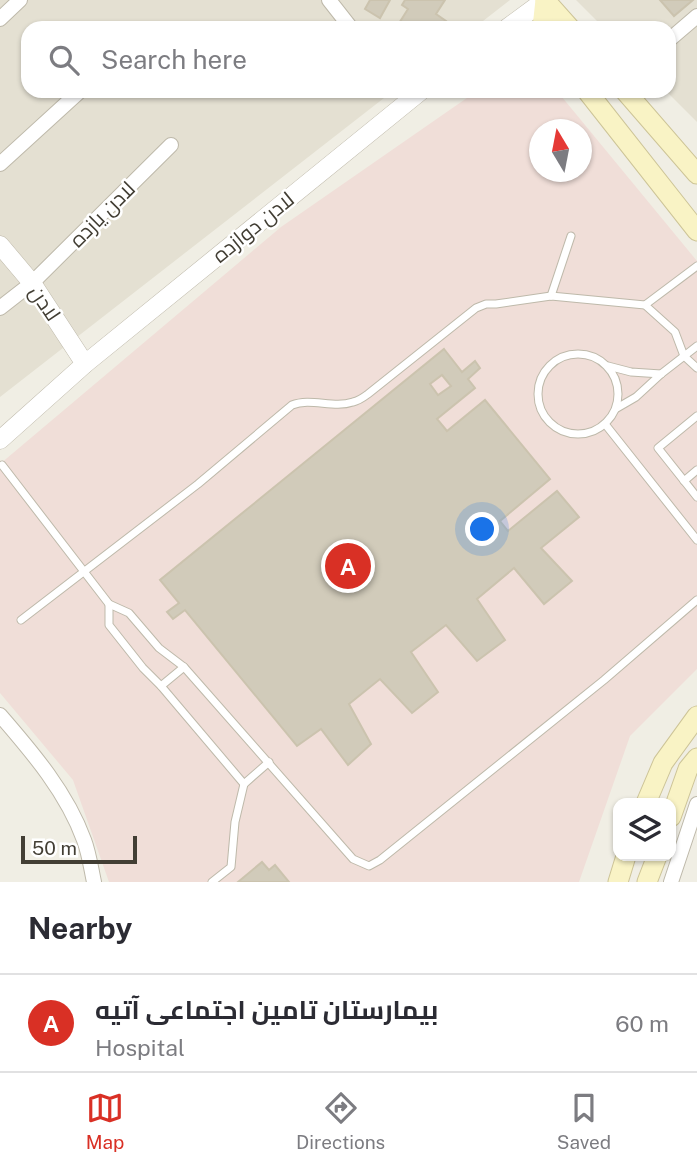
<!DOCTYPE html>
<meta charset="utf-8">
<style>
:root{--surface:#fff;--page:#f7f7f7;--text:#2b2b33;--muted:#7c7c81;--line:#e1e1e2;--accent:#d93025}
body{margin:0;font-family:"Public Sans",Cairo,sans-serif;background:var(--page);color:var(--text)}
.controls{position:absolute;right:21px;bottom:21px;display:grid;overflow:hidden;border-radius:14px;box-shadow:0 2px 5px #0004}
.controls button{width:63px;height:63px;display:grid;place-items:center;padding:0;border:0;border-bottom:2px solid var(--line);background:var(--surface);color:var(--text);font:35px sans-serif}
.compass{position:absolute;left:529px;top:119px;width:63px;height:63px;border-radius:50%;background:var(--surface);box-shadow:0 2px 5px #0004;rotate:350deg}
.scale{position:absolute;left:21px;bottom:18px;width:116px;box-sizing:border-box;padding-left:7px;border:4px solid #423e34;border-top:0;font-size:19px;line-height:24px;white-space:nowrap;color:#423e34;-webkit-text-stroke:5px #fff;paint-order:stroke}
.you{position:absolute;left:483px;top:530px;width:24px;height:24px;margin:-18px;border:5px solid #fff;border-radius:50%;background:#1a73e8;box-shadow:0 0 0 10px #1a73e833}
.badge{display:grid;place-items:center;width:46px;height:46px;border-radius:50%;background:var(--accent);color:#fff;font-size:23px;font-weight:700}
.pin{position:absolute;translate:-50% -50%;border:4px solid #fff;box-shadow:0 2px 7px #0006}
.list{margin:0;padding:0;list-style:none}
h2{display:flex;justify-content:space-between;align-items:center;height:91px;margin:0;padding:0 28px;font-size:30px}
h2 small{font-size:23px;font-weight:400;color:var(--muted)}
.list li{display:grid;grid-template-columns:46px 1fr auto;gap:21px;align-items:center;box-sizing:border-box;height:98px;padding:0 28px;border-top:2px solid var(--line)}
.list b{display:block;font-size:26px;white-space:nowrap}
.list p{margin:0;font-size:23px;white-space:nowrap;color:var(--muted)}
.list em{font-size:23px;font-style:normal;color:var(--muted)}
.icon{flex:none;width:38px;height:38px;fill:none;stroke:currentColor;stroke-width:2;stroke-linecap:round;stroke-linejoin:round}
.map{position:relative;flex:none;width:697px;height:882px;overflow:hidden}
.search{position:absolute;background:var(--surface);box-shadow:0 2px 5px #0004;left:21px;right:21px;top:21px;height:77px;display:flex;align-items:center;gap:18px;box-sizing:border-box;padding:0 24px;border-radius:21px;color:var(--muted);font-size:26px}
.sheet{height:189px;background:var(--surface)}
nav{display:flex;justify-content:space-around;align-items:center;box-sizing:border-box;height:98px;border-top:2px solid var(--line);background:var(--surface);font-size:19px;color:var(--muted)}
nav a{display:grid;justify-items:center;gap:4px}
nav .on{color:var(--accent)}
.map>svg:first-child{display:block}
.residential{fill:#e4e0d2}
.medical{fill:#f0ded8;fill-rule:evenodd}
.building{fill:#d1cbba;stroke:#cbc3ae;stroke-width:2;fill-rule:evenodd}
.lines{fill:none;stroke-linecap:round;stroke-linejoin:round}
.service-casing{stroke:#beb9aa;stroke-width:9}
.minor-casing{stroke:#beb9aa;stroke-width:16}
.tertiary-casing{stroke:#beb9aa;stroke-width:19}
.secondary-casing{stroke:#cdc497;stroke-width:21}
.service{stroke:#fff;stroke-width:7}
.minor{stroke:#fff;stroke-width:14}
.tertiary{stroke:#fff;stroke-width:18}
.secondary{stroke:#f9f3c5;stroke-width:19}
.labels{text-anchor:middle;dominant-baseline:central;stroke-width:5;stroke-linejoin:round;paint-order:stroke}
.street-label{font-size:21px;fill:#423e34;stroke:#fff}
</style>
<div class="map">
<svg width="697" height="882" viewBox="0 0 697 882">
<rect width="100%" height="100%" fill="#f0eee4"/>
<!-- residential -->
<g class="residential">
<path d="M0,0H510L474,28H28V91H393L0,397Z"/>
<path d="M576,0H697V122L666,91H669V28H604Z"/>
</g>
<!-- medical -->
<path class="medical" d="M477,91H557L697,261V669L630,736L579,882H109L73,780L0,693V464L281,227ZM540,130H582V172H540Z"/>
<!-- building -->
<g class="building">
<path d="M370,0H390L380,18L365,9Z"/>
<path d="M405,0H445L436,14L446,21L441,28H396L408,9L402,5Z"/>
<path d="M660,0H693L674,16Z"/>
<path d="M444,349L462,372L475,361L480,368L468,379L475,388L437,419L447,431L485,400L550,479L500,521L508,531L557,491L579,517L541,548L572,581L544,604L514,568L477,599L505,640L477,661L446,625L411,652L438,692L412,713L380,679L349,704L371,744L348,765L321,729L297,746L185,610L173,619L167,612L179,603L160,580ZM442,375L451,386L438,395L430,384Z"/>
<path d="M262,862L269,870L275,865L289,882H238Z"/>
</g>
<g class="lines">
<!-- service casing -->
<g class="service-casing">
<g id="service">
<path d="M551,296L571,236"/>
<path d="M645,305L697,266"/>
<circle cx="578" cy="394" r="40"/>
<path d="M608,366L631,372L661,374"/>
<path d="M617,408L636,397L661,374L697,346"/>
<path d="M697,416L658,448L697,497"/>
<path d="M605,424L697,540"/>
<path d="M2,465L109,604L129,613L159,648L184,667L353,859L369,866L380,860L604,680L697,600"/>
<path d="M684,481L697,470"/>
<path d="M109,604V625L143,668L161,686L244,784"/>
<path d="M21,620L198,484L292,405C311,397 333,409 353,402C358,401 364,397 368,394L476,308L486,304H496L551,296L645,305L675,332L684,356L697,368"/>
<path d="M161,686L184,667"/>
<path d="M212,882L231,867L235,822L244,784L269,762"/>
</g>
</g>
<!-- minor casing -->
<g class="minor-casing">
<g id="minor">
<path d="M329,0L351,28"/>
<path d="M0,19L20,0"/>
<path d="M669,40L697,16"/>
<path d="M0,164L80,91"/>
<path d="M0,308L32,283L171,145"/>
<path d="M0,715C33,753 67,793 84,840C89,853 91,868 94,882"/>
<path d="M671,882L697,804"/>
</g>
</g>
<!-- tertiary casing -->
<g class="tertiary-casing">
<g id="tertiary">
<path d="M507,28L545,0"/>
<path d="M0,245L32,283L85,364"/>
<path d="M0,440L85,364L421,91"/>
</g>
</g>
<!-- secondary casing -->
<g class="secondary-casing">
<g id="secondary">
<path d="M545,0L570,28"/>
<path d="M542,28L545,0"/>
<path d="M587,91L697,231"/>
<path d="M625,91L697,174"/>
<path d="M646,803L663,763L697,716"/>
<path d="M671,817L688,769L697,758"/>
<path d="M618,882L626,856"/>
<path d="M647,882L657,856"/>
</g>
</g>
<!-- service -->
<use href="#service" class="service"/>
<!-- minor -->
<use href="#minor" class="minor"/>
<!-- tertiary -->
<use href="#tertiary" class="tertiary"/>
<!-- secondary -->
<use href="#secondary" class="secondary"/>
</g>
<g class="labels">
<!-- street labels -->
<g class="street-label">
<text transform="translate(102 214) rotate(-45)">لادن یازده</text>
<text transform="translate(253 227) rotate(-39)">لادن دوازده</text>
<text transform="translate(45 303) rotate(56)">لادن</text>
</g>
</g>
</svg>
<div class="controls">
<button><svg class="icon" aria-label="layers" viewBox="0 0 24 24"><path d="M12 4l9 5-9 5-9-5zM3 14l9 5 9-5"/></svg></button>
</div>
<svg class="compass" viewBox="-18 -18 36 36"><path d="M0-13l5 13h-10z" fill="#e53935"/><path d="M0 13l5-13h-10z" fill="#7c7c81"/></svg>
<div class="scale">50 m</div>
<div class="you"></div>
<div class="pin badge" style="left:348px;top:566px">A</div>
<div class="search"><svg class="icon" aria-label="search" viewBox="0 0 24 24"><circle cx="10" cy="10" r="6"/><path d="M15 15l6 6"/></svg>Search here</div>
</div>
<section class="sheet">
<h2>Nearby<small></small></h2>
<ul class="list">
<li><span class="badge">A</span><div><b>بیمارستان تامین اجتماعی آتیه</b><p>Hospital</p></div><em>60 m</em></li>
</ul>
</section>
<nav>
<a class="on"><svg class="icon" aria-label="map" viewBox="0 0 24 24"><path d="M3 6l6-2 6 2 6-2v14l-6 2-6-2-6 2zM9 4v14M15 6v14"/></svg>Map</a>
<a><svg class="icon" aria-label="directions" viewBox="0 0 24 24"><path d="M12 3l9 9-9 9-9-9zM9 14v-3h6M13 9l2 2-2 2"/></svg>Directions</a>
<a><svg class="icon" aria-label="saved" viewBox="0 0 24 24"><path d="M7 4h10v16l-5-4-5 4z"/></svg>Saved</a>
</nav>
